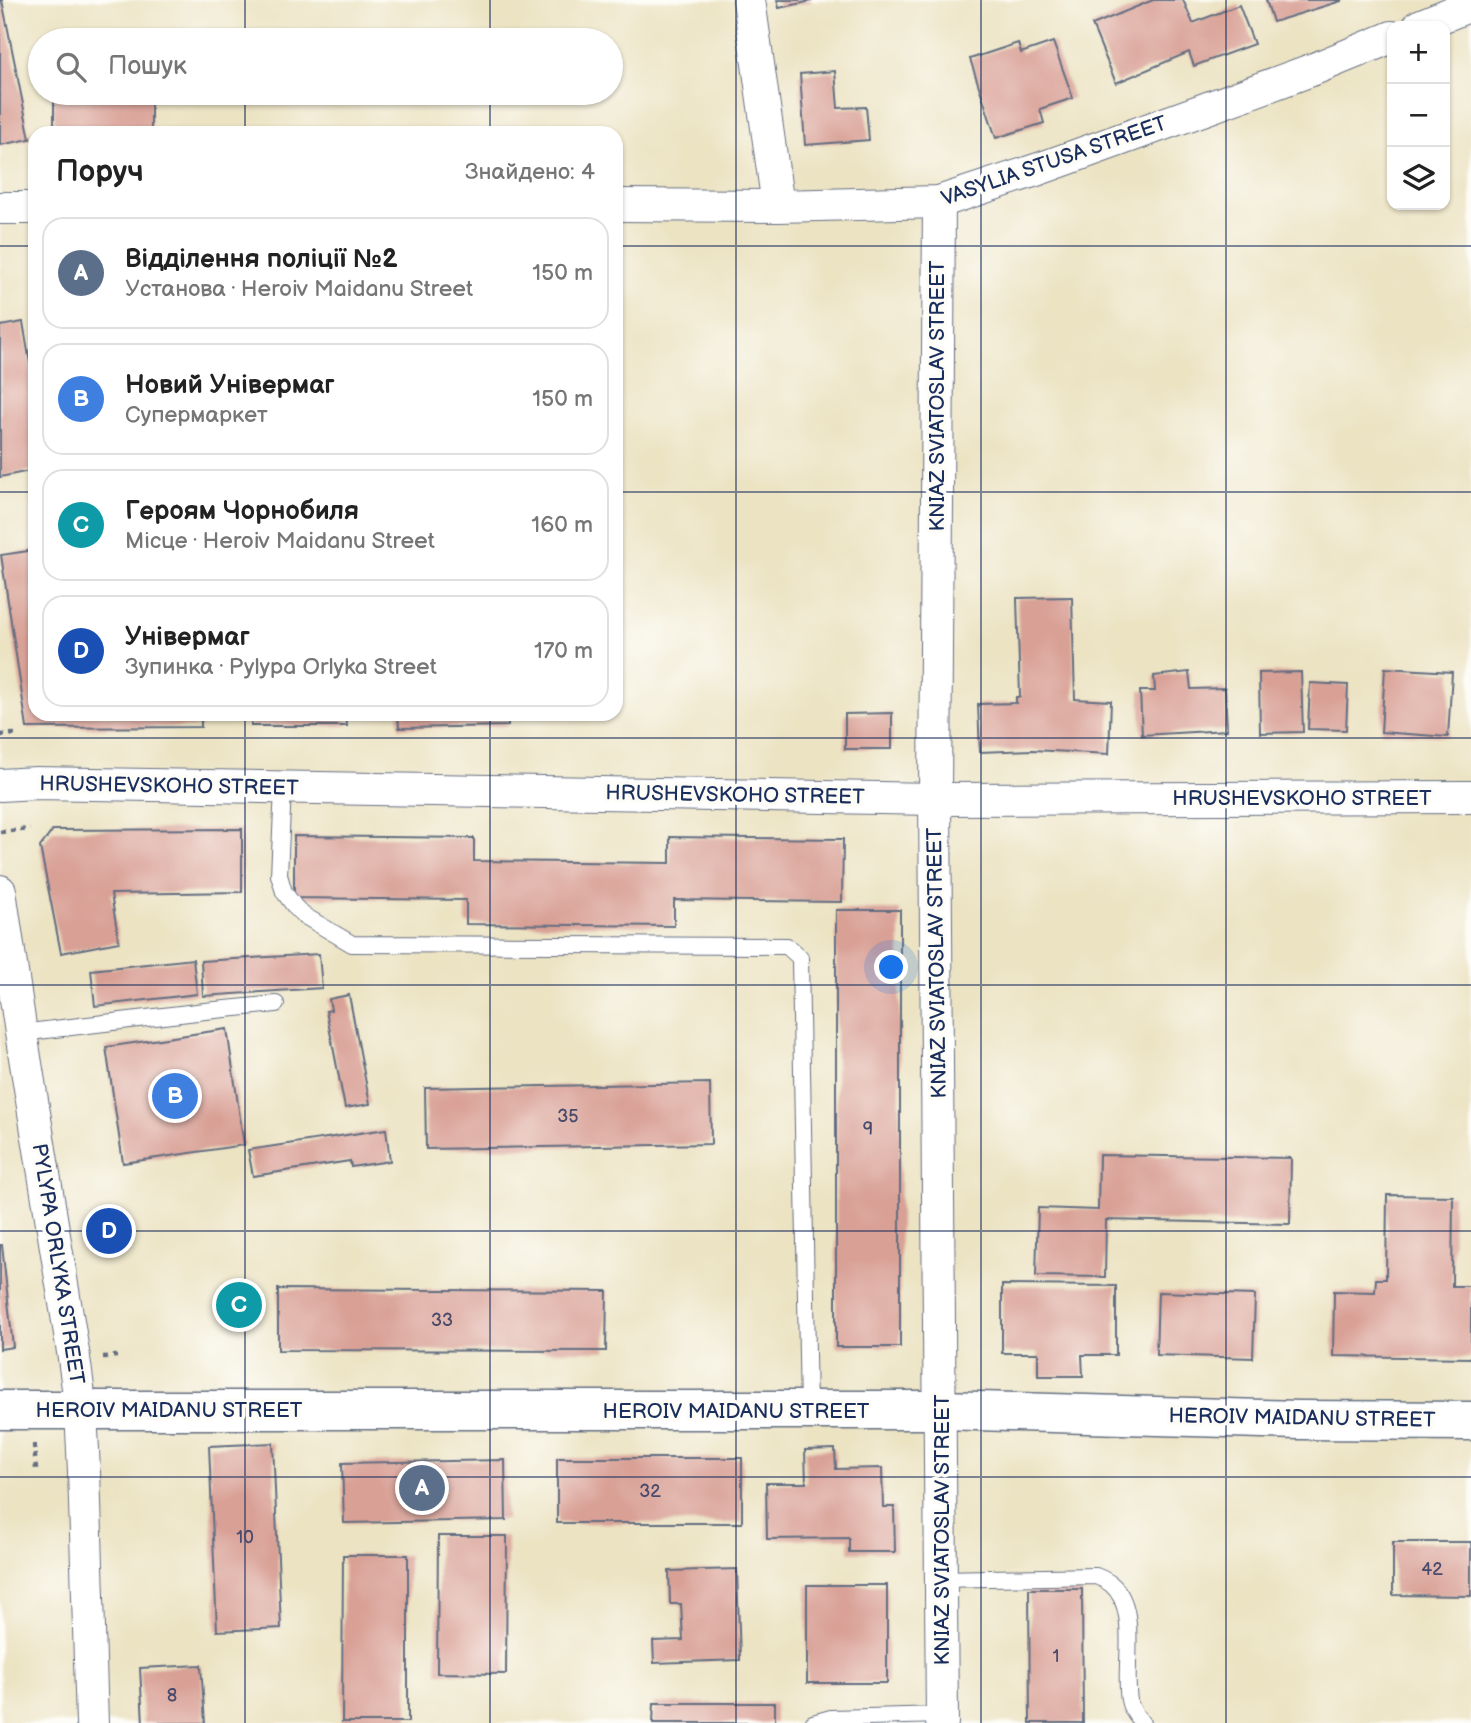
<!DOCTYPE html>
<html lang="uk">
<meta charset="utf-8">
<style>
:root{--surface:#fff;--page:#f2f2f2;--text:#222;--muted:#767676;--line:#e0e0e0;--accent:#d1495b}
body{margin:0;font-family:"Balsamiq Sans",sans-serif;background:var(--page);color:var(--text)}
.controls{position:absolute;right:21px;top:21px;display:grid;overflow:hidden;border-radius:14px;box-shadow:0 2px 5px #0004}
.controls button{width:63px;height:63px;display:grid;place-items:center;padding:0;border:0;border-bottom:2px solid var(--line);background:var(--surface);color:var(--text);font:35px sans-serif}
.you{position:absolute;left:892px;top:968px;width:24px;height:24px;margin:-18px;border:5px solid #fff;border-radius:50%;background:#1a73e8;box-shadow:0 0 0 10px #1a73e833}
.badge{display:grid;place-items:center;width:46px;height:46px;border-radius:50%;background:var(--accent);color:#fff;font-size:23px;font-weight:700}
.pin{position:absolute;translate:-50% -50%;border:4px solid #fff;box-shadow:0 2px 7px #0006}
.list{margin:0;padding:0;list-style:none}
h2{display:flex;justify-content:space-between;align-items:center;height:91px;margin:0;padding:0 28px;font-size:30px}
h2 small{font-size:23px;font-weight:400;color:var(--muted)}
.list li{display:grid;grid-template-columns:46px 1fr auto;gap:21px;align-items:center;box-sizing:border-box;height:112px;margin:0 14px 14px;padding:0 14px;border:2px solid var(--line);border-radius:21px}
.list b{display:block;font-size:26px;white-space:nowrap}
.list p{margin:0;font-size:23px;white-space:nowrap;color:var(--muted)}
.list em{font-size:23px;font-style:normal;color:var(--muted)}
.icon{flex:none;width:38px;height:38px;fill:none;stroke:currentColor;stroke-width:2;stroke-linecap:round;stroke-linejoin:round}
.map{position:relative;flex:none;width:1471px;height:1723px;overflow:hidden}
.search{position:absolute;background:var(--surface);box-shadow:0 2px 5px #0004;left:28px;top:28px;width:595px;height:77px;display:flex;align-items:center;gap:18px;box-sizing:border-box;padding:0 24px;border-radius:38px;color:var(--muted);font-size:26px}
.panel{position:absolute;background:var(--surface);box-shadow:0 2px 5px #0004;left:28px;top:126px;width:595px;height:595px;border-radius:21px}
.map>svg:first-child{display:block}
.building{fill:#d9a096}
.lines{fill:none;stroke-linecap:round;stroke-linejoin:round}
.lane-casing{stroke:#646e81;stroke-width:18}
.street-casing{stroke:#646e81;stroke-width:34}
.secondary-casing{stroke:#646e81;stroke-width:41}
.path{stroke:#646e81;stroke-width:4.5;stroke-dasharray:5 5;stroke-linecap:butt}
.lane{stroke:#fff;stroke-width:16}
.street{stroke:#fff;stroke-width:32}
.secondary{stroke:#fff;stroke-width:38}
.grid{fill:none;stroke:#1b2f5e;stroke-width:2;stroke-opacity:0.55}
.labels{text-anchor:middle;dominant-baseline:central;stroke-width:7;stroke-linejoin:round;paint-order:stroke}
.number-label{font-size:18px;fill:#4a4b6c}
.street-label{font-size:21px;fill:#1b2f5e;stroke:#fdfcf7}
</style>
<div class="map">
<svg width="1471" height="1723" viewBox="0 0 1471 1723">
<rect width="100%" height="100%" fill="#fdfcf7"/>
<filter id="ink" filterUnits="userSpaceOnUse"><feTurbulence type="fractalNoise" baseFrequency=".0143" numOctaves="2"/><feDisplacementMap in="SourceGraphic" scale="14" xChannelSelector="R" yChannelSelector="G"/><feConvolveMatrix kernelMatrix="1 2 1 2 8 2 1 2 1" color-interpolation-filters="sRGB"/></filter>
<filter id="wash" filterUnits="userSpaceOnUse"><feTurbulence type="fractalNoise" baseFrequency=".00686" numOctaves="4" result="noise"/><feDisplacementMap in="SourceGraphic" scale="28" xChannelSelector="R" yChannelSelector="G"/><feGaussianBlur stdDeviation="1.57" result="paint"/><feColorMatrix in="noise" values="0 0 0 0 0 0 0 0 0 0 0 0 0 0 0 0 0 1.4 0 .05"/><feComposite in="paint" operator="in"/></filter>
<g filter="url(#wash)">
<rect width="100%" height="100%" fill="#ece3c3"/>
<g id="blocks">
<!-- building -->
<g class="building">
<path d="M0,0H2L30,139L0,145Z"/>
<path d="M777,0H812V1L779,8Z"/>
<path d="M1153,0H1183L1193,23L1239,5L1254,44L1194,66L1189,52L1116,83L1092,25Z"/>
<path d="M1266,0H1341V1L1273,22Z"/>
<path d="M1053,42L1073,98L1040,109L1044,123L996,138L970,59L1018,43L1021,53Z"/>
<path d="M835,71L838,108L866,107L869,140L805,145L800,74Z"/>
<rect x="54" y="93" width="97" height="40"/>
<path d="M23,322L35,392V470L0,477V326Z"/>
<path d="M35,550V714H201V727L27,728L1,555Z"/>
<path d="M1072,597L1075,699L1111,701L1109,754L1032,750L980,752L978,704L1016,703V697H1020L1017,598Z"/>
<path d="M1385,668L1452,672L1448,737L1381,732Z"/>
<path d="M1189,672L1191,689L1225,688L1227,730L1142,735L1140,691H1155L1154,676Z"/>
<path d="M1301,672L1303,732L1260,733L1259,673Z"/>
<path d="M1310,683L1348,685L1346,730L1308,729Z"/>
<path d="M892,713V749H845V714Z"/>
<path d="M251,714H346L347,726H251Z"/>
<path d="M398,714H508V726L399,728Z"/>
<path d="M242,829V892L111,894L119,942L61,953L40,847L53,830Z"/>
<path d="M294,836L474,838V861L670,863V837L843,839L842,902L674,900V926L466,924V900L294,898Z"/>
<rect x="836" y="910" width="64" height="437"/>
<path d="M319,954L322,988L203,996L201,961Z"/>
<path d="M193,959L197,994L95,1006L91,970Z"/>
<path d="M349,995L370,1104L345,1108L326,1011L331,1010L329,999Z"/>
<path d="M227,1029L244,1145L123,1163L106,1047Z"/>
<path d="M710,1083L711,1144L426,1149L425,1088Z"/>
<path d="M386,1129L390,1161L351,1167L350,1161L253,1176L248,1150Z"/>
<path d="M1099,1155L1291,1158L1290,1224L1106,1220L1105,1277L1036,1276L1038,1208L1098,1210Z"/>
<path d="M1387,1195L1453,1196L1452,1286H1471V1358L1333,1356L1334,1291L1375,1292L1376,1279H1386Z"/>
<path d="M0,1245H2L13,1347L0,1349Z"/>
<path d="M1002,1285L1116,1286V1355H1082L1083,1376H1038V1353H1002Z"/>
<path d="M278,1289L607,1291L606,1351L278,1350Z"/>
<path d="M1158,1292L1255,1295L1253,1358L1156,1355Z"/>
<path d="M273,1443L281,1628L217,1631L209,1446Z"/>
<path d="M835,1449L836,1469L882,1468L883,1507H894L895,1552H849V1538L767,1539L766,1483H806L805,1450Z"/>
<rect x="557" y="1458" width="185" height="65"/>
<path d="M505,1460L506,1520L344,1523L342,1463Z"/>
<path d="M438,1536H507L506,1674L437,1673Z"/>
<path d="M1393,1542H1471V1596L1393,1595Z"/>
<path d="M343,1555H408V1722H342Z"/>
<path d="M737,1569L740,1660L654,1663L653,1641L683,1640L681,1604H670L669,1571Z"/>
<rect x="807" y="1585" width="80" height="98"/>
<path d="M1029,1589H1082L1083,1723H1030Z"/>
<path d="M201,1665L205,1723H143L140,1668Z"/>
<path d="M654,1703H775V1723H653Z"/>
</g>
</g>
</g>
<g filter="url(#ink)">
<use href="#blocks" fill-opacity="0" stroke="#646e81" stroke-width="2"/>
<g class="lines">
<!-- lane casing -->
<g class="lane-casing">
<g id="lane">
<path d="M283,788L279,875L284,892L295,907L303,915L352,944L787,946L800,958L808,1411"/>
<path d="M21,1033L205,1011L276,1004"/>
<path d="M942,1579L1096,1576C1101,1578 1107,1581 1111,1584C1140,1608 1123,1666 1129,1700C1130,1708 1137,1717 1142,1723"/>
<path d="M813,1723L831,1718L942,1715"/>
</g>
</g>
<!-- street casing -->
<g class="street-casing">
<g id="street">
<path d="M749,0L778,206"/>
<path d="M1419,26L1471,5"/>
<path d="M939,202C937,401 935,600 935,798C937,1107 941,1415 942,1723"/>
<path d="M616,205L778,206L939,202L1039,169L1205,109L1314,69L1392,37"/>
<path d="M0,208H35"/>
<path d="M0,785L36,783L935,799L1471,797"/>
<path d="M0,891L21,1033L74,1358L81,1410L84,1471L92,1723"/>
</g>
</g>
<!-- secondary casing -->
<g class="secondary-casing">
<path id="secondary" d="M0,1410H941L1300,1420L1471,1421"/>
</g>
<!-- path -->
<g class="path">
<path d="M0,735L15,734"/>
<path d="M0,832L30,829"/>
<path d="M103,1357L117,1356"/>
<path d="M34,1444L36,1469"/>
</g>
<!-- lane -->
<use href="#lane" class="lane"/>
<!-- street -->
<use href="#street" class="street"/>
<!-- secondary -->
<use href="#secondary" class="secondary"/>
</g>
</g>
<!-- grid -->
<path class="grid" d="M245,0V40M490,0V40M736,0V1723M981,0V1723M1226,0V1723M245,93V133M490,93V133M0,246H35M616,246H1471M0,492H35M616,492H1471M245,714V1723M490,714V1723M0,738H1471M0,985H1471M0,1231H1471M0,1477H1471"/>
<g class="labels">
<!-- number labels -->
<g class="number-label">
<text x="568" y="1116">35</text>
<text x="868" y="1129">9</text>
<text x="442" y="1320">33</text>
<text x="650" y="1491">32</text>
<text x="245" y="1537">10</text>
<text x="1432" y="1569">42</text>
<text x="1056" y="1656">1</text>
<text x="172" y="1695">8</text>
</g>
<!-- street labels -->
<g class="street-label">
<text transform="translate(1054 161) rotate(-19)">VASYLIA STUSA STREET</text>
<text transform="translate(937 396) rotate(-90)">KNIAZ SVIATOSLAV STREET</text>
<text transform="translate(169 786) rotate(1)">HRUSHEVSKOHO STREET</text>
<text transform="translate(735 795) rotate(1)">HRUSHEVSKOHO STREET</text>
<text x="1302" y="798">HRUSHEVSKOHO STREET</text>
<text transform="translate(937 963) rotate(-91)">KNIAZ SVIATOSLAV STREET</text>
<text transform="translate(58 1264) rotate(81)">PYLYPA ORLYKA STREET</text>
<text x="169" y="1410">HEROIV MAIDANU STREET</text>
<text x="736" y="1411">HEROIV MAIDANU STREET</text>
<text transform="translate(1302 1418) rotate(1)">HEROIV MAIDANU STREET</text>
<text transform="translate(942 1530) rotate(-90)">KNIAZ SVIATOSLAV STREET</text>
</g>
</g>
</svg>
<div class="controls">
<button>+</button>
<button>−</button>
<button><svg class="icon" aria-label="layers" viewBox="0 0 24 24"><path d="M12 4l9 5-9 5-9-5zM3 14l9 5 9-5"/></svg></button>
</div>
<div class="you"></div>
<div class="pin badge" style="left:422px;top:1488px;background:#5c6f8a">A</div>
<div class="pin badge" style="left:175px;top:1096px;background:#3f7fe0">B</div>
<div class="pin badge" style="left:239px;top:1305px;background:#0f9aa8">C</div>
<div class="pin badge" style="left:109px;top:1231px;background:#1a4fb4">D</div>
<div class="search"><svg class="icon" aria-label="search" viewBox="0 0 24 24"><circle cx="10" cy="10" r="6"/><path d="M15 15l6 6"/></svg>Пошук</div>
<section class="panel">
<h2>Поруч<small>Знайдено: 4</small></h2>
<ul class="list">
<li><span class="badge" style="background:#5c6f8a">A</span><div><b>Відділення поліції №2</b><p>Установа · Heroiv Maidanu Street</p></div><em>150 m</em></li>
<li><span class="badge" style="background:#3f7fe0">B</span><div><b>Новий Універмаг</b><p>Супермаркет</p></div><em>150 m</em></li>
<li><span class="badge" style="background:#0f9aa8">C</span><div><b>Героям Чорнобиля</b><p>Місце · Heroiv Maidanu Street</p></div><em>160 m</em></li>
<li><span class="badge" style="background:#1a4fb4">D</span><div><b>Універмаг</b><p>Зупинка · Pylypa Orlyka Street</p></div><em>170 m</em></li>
</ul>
</section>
</div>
